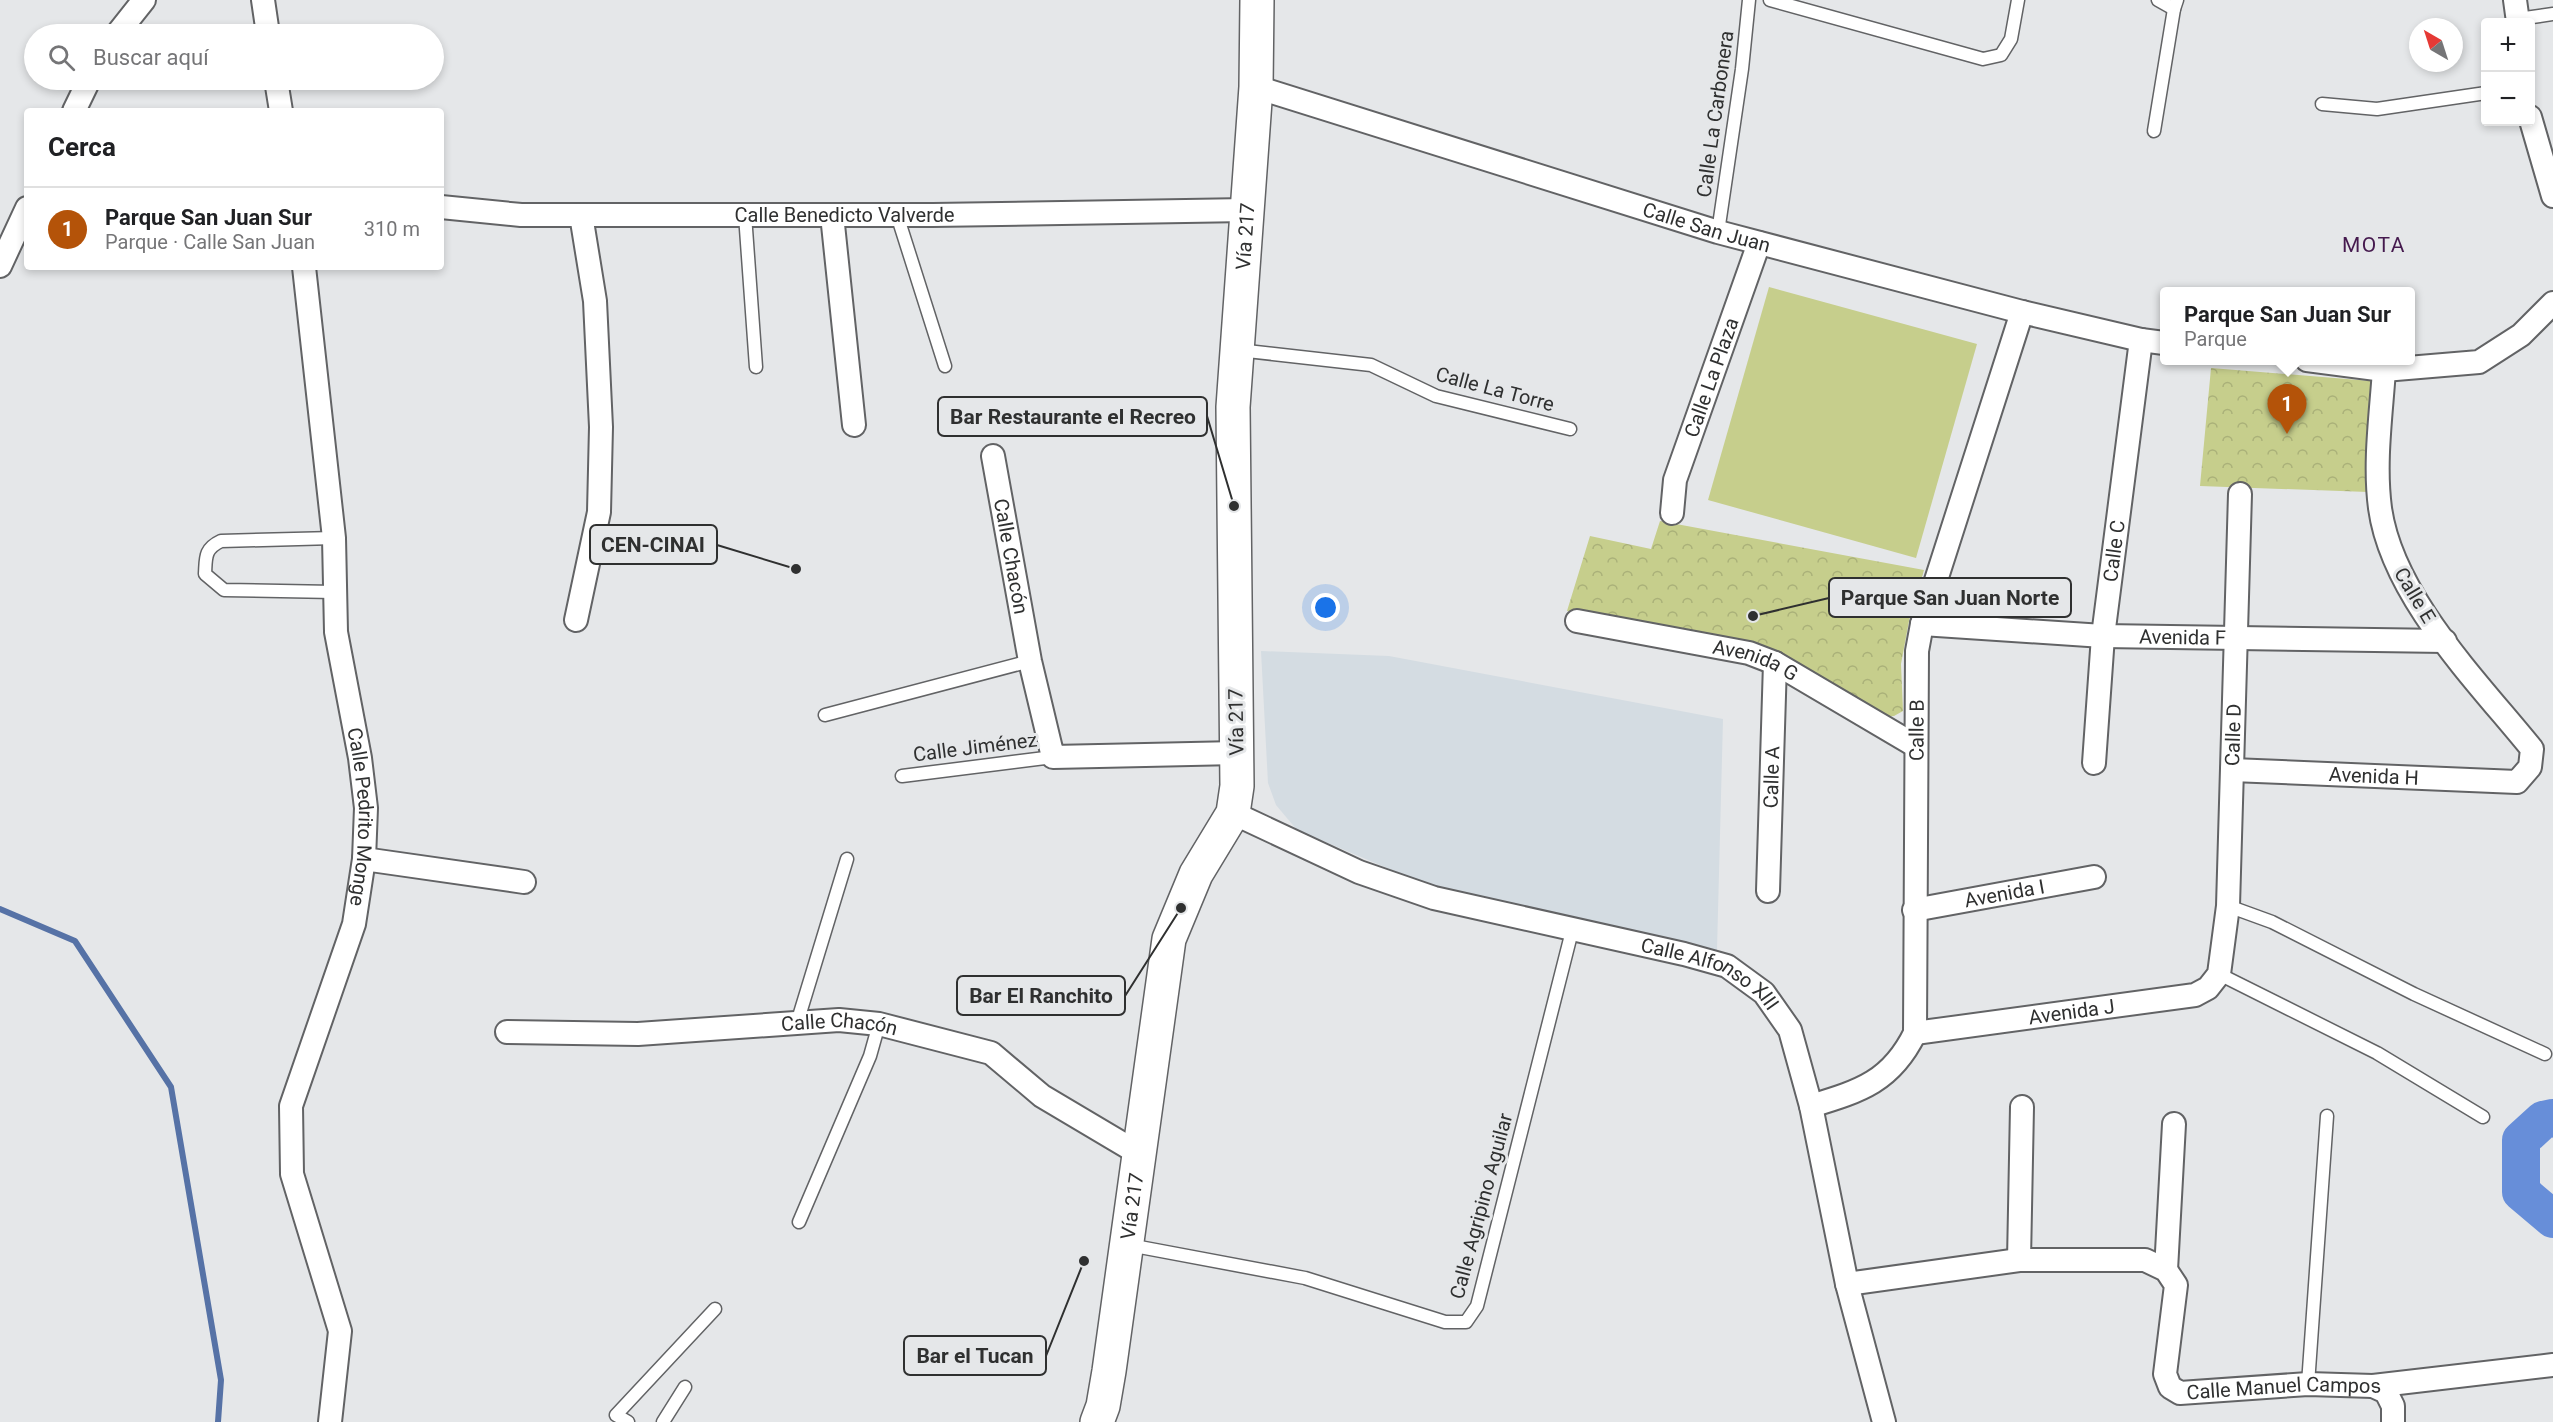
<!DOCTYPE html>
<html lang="es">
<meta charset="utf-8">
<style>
:root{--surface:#fff;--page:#f2f2f2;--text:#202124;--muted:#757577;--line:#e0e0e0;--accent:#b45309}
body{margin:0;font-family:Roboto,sans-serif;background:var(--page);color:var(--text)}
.controls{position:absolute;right:18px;top:18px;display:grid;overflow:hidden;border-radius:6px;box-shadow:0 3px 9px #0003}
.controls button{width:54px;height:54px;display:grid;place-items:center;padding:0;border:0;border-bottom:2px solid var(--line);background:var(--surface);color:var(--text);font:30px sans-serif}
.compass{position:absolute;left:2409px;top:18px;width:54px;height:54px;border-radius:50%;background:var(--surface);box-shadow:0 3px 9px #0003;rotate:321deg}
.you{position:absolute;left:1326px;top:608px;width:21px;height:21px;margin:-15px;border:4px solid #fff;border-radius:50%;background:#1a73e8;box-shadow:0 0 0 9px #1a73e833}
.badge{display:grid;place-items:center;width:39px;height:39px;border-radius:50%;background:var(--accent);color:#fff;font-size:20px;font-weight:700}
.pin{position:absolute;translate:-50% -50px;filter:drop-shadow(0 2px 3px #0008)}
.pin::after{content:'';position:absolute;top:32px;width:21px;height:18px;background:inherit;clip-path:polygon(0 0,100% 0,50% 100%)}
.popup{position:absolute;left:2160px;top:287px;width:255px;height:78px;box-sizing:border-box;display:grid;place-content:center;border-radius:6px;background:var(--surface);filter:drop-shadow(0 2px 4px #0005);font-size:20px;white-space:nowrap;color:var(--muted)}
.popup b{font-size:22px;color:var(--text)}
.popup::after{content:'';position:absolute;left:50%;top:100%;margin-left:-12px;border:12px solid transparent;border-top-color:var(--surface)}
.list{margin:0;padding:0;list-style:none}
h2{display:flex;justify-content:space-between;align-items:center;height:78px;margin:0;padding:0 24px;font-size:26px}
h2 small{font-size:20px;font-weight:400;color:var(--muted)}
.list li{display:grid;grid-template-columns:39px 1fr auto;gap:18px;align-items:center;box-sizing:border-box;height:84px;padding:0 24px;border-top:2px solid var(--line)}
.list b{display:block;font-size:22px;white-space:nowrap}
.list p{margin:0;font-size:20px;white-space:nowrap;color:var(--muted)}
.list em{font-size:20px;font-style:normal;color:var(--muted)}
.icon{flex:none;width:33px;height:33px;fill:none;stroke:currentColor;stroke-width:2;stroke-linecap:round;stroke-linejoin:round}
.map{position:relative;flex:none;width:2553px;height:1422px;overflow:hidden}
.search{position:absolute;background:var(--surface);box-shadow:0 3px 9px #0003;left:24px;top:24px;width:420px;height:66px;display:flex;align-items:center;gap:15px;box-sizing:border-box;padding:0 21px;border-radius:33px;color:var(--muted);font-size:22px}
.panel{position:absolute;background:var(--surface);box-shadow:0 3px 9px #0003;left:24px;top:108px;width:420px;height:162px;border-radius:6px}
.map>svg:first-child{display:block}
.built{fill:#d4dce2}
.forest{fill:url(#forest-crowns)}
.pitch{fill:#c6ce8c}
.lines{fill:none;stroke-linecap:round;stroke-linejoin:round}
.stream{stroke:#5672a6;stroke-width:6}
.river{stroke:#678ed9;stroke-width:38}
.service-casing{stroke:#626365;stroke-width:15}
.minor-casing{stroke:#626365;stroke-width:26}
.secondary-casing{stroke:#626365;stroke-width:36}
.service{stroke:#fff;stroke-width:12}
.minor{stroke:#fff;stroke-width:22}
.secondary{stroke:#fff;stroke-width:33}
.labels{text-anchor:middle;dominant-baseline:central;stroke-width:6;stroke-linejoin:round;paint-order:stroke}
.street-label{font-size:20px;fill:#2f3030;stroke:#e5e7e9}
.neighbourhood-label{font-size:21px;letter-spacing:1.5px;fill:#451a4e;stroke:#e5e7e9}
.leader{fill:none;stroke:#2f3030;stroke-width:2}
.callout-dot{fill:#2f3030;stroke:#e5e7e9;stroke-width:2}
.callout{fill:#e5e7e9;stroke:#2f3030;stroke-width:2}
.callout-label{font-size:21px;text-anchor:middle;font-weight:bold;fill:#2f3030}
</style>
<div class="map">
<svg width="2553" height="1422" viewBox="0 0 2553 1422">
<defs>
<pattern id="forest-crowns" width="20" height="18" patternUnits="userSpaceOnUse" patternTransform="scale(1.5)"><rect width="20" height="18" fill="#c6ce8c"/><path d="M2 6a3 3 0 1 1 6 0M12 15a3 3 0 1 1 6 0" fill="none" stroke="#aab179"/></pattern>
</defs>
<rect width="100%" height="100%" fill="#e5e7e9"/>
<!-- built -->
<path class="built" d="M1261,651L1389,656L1723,719L1717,950L1425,884L1297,830L1276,805L1268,783Z"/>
<!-- forest -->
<g class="forest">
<path d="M2211,368L2371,381L2368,492L2200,486Z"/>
<path d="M1660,521L1924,570L1909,621L1901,664L1903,711L1894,716L1884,717L1728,641L1567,611L1590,536L1651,549Z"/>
</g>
<!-- pitch -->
<path class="pitch" d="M1769,287L1977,344L1916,558L1708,500Z"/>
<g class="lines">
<!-- stream -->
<path class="stream" d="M0,909L75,941L171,1087L221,1380L218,1422"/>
<!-- river -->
<path class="river" d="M2553,1118L2543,1120L2521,1140V1192L2553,1219"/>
<!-- service casing -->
<g class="service-casing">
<g id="service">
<path d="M1770,0L1983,59L2001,55L2011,39L2018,0"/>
<path d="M2158,0L2174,9L2177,0"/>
<path d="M2518,19L2553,14"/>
<path d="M2322,104L2377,109L2486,93"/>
<path d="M2154,131L2174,9"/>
<path d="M745,215L756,367"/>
<path d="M897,215L945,366"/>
<path d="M1718,232L1742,69L1749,0"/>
<path d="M1238,350L1371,365L1436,396L1570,429"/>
<path d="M334,592L224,590L205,574C206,558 204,549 221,541L334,538"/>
<path d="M825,715L1030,661"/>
<path d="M902,776L1053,757"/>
<path d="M2228,906L2272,922L2414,994L2545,1054"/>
<path d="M2219,974L2377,1053L2483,1117"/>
<path d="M797,1023L847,859"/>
<path d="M799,1222L870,1056L879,1024"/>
<path d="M1129,1245L1305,1278L1445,1322H1466L1477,1306L1572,931"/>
<path d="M2308,1384L2327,1116"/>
<path d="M628,1422L616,1415L715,1309"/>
<path d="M663,1422L685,1387"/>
</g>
</g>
<!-- minor casing -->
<g class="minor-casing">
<g id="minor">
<path d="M263,0L268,34"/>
<path d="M2515,0L2518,22"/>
<path d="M117,34L144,0"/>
<path d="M276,80L281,111"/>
<path id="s1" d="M1256,87L1718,232L2022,312L2141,340L2164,343"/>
<path d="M74,111L89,80"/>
<path d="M2530,117L2553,196"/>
<path id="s2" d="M441,207L521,215H933L1247,210"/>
<path d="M832,215L854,425"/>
<path d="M0,266L27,208"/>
<path id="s3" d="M304,267L334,538L336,632L360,758L366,808L364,859L354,924L291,1106L292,1174L340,1331L330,1422"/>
<path d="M2307,360L2384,370L2479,362L2521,335L2553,303"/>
<path id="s4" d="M993,456L1030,661L1053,757L1237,753"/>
<path id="s5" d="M1672,513L1675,480L1759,243"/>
<path d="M576,620L599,512L601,427L595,301L581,215"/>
<path id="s6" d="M1577,621L1749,653L1775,663L1916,746"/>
<path id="s7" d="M1922,624L2103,636L2445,641"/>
<path id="s8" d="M2094,763L2103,636L2141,340"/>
<path id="s9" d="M2232,770L2517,782L2530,767L2532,749C2477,681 2392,596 2380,508C2374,463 2381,415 2384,370"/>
<path id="s10" d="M1233,813L1359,872L1434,898L1684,954L1727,966L1764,993L1790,1030L1811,1106L1847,1284L1884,1422"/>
<path d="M364,859L524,882"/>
<path id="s11" d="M1768,891L1775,663"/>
<path id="s12" d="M1914,910L2094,877"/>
<path id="s13" d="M507,1032L638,1034L839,1020L879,1024L991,1053L1042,1096L1138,1153"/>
<path id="s14" d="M1915,1033L2195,995L2208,988L2219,974L2228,906L2240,494"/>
<path id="s15" d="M1811,1106C1860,1091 1891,1082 1915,1033L1917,651L1922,624L2022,312"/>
<path d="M2019,1260L2022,1107"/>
<path d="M2166,1270L2174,1124"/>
<path id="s16" d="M1847,1284L2019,1260H2145L2166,1270L2176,1285L2165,1374L2170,1387L2180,1393L2308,1384L2373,1386L2553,1365"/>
<path d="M2373,1386L2386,1392L2393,1406V1422"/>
</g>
</g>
<!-- secondary casing -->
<g class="secondary-casing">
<g id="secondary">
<path id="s17" d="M1097,1422L1103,1406L1109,1371L1169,939L1196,874L1233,813L1237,786L1233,407L1256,87L1257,0"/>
</g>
</g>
<!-- service -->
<use href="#service" class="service"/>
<!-- minor -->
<use href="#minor" class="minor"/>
<!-- secondary -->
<use href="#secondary" class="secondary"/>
</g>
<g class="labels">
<!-- street labels -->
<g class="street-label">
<text transform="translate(1715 114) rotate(-82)">Calle La Carbonera</text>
<text stroke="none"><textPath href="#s2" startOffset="404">Calle Benedicto Valverde</textPath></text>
<text stroke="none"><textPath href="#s1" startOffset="472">Calle San Juan</textPath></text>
<text stroke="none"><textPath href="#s17" startOffset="1208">Vía 217</textPath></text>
<text stroke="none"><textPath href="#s5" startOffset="142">Calle La Plaza</textPath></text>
<text transform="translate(1495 389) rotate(15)">Calle La Torre</text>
<text stroke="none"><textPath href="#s8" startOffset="213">Calle C</textPath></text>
<text stroke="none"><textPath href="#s4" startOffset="102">Calle Chacón</textPath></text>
<text transform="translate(2415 595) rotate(59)">Calle E</text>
<text stroke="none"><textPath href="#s7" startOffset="261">Avenida F</textPath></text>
<text stroke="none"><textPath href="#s6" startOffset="183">Avenida G</textPath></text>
<text transform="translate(1236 722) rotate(-91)">Vía 217</text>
<text stroke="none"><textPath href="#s15" startOffset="435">Calle B</textPath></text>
<text stroke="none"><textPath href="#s14" startOffset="555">Calle D</textPath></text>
<text transform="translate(975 747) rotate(-7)">Calle Jiménez</text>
<text stroke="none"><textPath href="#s9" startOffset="142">Avenida H</textPath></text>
<text stroke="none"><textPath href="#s11" startOffset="114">Calle A</textPath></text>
<text stroke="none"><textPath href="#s3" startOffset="554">Calle Pedrito Monge</textPath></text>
<text stroke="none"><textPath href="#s12" startOffset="92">Avenida I</textPath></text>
<text stroke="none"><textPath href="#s10" startOffset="507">Calle Alfonso XIII</textPath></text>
<text stroke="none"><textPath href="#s14" startOffset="158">Avenida J</textPath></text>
<text stroke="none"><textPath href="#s13" startOffset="333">Calle Chacón</textPath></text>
<text transform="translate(1481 1206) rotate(-75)">Calle Agripino Aguilar</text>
<text stroke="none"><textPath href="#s17" startOffset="219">Vía 217</textPath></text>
<text stroke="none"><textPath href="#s16" startOffset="560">Calle Manuel Campos</textPath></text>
</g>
<!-- neighbourhood labels -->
<g class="neighbourhood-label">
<text x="2374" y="245">MOTA</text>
</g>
</g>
<!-- callouts -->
<path class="leader" d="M1234 506L1207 416M796 569L717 545M1753 616L1829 598M1181 908L1125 996M1084 1261L1046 1356"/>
<g class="callout-dot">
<circle cx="1234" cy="506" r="6"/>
<circle cx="796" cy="569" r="6"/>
<circle cx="1753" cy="616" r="6"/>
<circle cx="1181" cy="908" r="6"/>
<circle cx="1084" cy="1261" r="6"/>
</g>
<g class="callout">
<rect x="938" y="397" width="269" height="39" rx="6"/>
<rect x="590" y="525" width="127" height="39" rx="6"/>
<rect x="1829" y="578" width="242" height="39" rx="6"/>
<rect x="957" y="976" width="168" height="39" rx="6"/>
<rect x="904" y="1336" width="142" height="39" rx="6"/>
</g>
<g class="callout-label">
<text x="1073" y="424">Bar Restaurante el Recreo</text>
<text x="653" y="552">CEN-CINAI</text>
<text x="1950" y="605">Parque San Juan Norte</text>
<text x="1041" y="1003">Bar El Ranchito</text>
<text x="975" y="1363">Bar el Tucan</text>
</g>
</svg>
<div class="controls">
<button>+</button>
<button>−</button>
</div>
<svg class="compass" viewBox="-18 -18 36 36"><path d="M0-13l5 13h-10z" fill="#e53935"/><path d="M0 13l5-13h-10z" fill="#757577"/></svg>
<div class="you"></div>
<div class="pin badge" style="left:2287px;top:434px">1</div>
<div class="popup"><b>Parque San Juan Sur</b>Parque</div>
<div class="search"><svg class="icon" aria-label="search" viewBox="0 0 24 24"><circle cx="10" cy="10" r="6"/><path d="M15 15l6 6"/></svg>Buscar aquí</div>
<section class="panel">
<h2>Cerca<small></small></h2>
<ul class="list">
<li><span class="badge">1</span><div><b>Parque San Juan Sur</b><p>Parque · Calle San Juan</p></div><em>310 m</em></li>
</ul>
</section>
</div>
